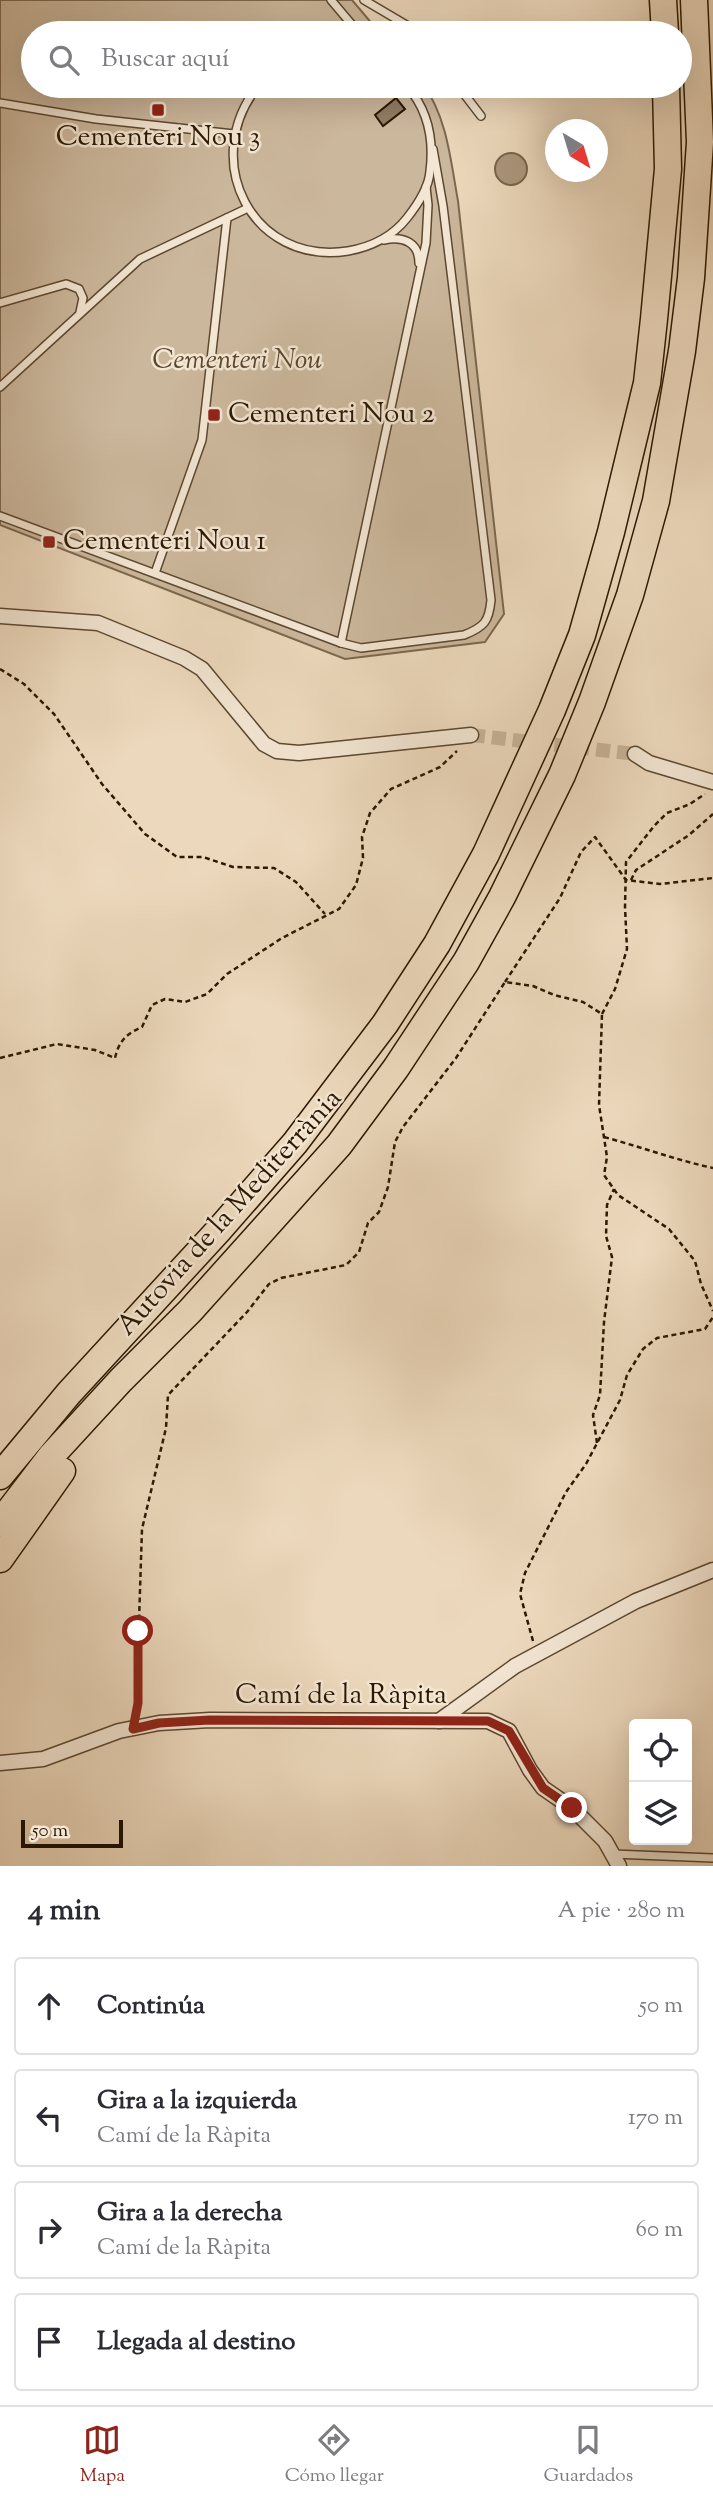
<!DOCTYPE html>
<html lang="es">
<meta charset="utf-8">
<style>
:root{--surface:#fff;--page:#f2f2f3;--text:#2b2b33;--muted:#7c7c81;--line:#e1e1e2;--accent:#8f2418}
body{margin:0;font-family:"Sorts Mill Goudy",serif;background:var(--page);color:var(--text)}
.controls{position:absolute;right:21px;bottom:21px;display:grid;overflow:hidden;border-radius:7px;box-shadow:0 7px 28px #0002}
.controls button{width:63px;height:63px;display:grid;place-items:center;padding:0;border:0;border-bottom:2px solid var(--line);background:var(--surface);color:var(--text);font:35px sans-serif}
.compass{position:absolute;left:545px;top:119px;width:63px;height:63px;border-radius:50%;background:var(--surface);box-shadow:0 7px 28px #0002;rotate:142deg}
.scale{position:absolute;left:21px;bottom:18px;width:102px;box-sizing:border-box;padding-left:7px;border:4px solid #2c1802;border-top:0;font-size:19px;line-height:24px;white-space:nowrap;color:#2c1802;-webkit-text-stroke:5px #f3e6d3;paint-order:stroke}
.stop{position:absolute;width:21px;height:21px;margin:-16px;border:5px solid #8f2418;border-radius:50%;background:#fff}
.stop.end{background:#8f2418;border-color:#fff;box-shadow:0 2px 7px #0008}
.list{margin:0;padding:0;list-style:none}
h2{display:flex;justify-content:space-between;align-items:center;height:91px;margin:0;padding:0 28px;font-size:30px}
h2 small{font-size:23px;font-weight:400;color:var(--muted)}
.list li{display:grid;grid-template-columns:46px 1fr auto;gap:21px;align-items:center;box-sizing:border-box;height:98px;margin:0 14px 14px;padding:0 14px;border:2px solid var(--line);border-radius:7px}
.list b{display:block;font-size:26px;white-space:nowrap}
.list p{margin:0;font-size:23px;white-space:nowrap;color:var(--muted)}
.list em{font-size:23px;font-style:normal;color:var(--muted)}
.icon{flex:none;width:38px;height:38px;fill:none;stroke:currentColor;stroke-width:2;stroke-linecap:round;stroke-linejoin:round}
.map{position:relative;flex:none;width:713px;height:1866px;overflow:hidden}
.search{position:absolute;background:var(--surface);box-shadow:0 7px 28px #0002;left:21px;right:21px;top:21px;height:77px;display:flex;align-items:center;gap:18px;box-sizing:border-box;padding:0 24px;border-radius:38px;color:var(--muted);font-size:26px}
.sheet{height:539px;background:var(--surface)}
nav{display:flex;justify-content:space-around;align-items:center;box-sizing:border-box;height:98px;border-top:2px solid var(--line);background:var(--surface);font-size:19px;color:var(--muted)}
nav a{display:grid;justify-items:center;gap:4px}
nav .on{color:var(--accent)}
.map>svg:first-child{display:block}
.green{fill:#cbb79c;stroke:#7c684f;stroke-width:2}
.water{fill:#ab977d;stroke:#78644c;stroke-width:2}
.building{fill:#907c63;stroke:#2c1802;stroke-width:2}
.lines{fill:none;stroke-linecap:round;stroke-linejoin:round}
.street-tunnel{stroke:#c6b297;stroke-width:14;stroke-dasharray:14 7;stroke-linecap:butt}
.lane-casing{stroke:#5c4830;stroke-width:10}
.street-casing{stroke:#5c4830;stroke-width:17}
.highway-casing{stroke:#2c1802;stroke-width:29}
.path{stroke:#2c1802;stroke-width:2.5;stroke-dasharray:5 3.5;stroke-linecap:butt}
.lane{stroke:#f3e6d3;stroke-width:7}
.street{stroke:#f3e6d3;stroke-width:14}
.highway{stroke:#ecd8bc;stroke-width:26}
.route{stroke:#8f2418;stroke-width:9}
.poi-dot{fill:#8f2418;stroke:#f3e6d3;stroke-width:2.5}
.labels{text-anchor:middle;dominant-baseline:central;stroke-width:5;stroke-linejoin:round;paint-order:stroke}
.poi-label{font-size:28px;fill:#2c1802;stroke:#f3e6d3;text-anchor:start}
.park-label{font-size:28px;font-style:italic;fill:#5c4830;stroke:#f3e6d3}
.street-label{font-size:28px;fill:#2c1802;stroke:#f3e6d3}
</style>
<div class="map">
<svg width="713" height="1866" viewBox="0 0 713 1866">
<rect width="100%" height="100%" fill="#ecd8bc"/>
<filter id="stains"><feTurbulence type="fractalNoise" baseFrequency=".00286" numOctaves="4"/><feColorMatrix values="0 0 0 0 .2 0 0 0 0 .09 0 0 0 0 .02 0 0 0 .5 -.17"/></filter>
<radialGradient id="worn" r=".72"><stop offset=".6" stop-color="#630" stop-opacity="0"/><stop offset="1" stop-color="#630" stop-opacity=".3"/></radialGradient>
<!-- green -->
<path class="green" d="M0,0H352L380,33H33V86H424C447,117 451,163 458,201L504,614L485,642L345,659L0,525Z"/>
<!-- water -->
<circle class="water" cx="511" cy="169" r="16"/>
<!-- building -->
<path class="building" d="M396,98L405,109L383,126L375,115Z"/>
<g class="lines">
<!-- street-tunnel -->
<path class="street-tunnel" d="M471,735L635,754"/>
<!-- lane casing -->
<g class="lane-casing">
<g id="lane">
<path d="M331,0L359,33"/>
<path d="M364,0L420,33"/>
<path d="M258,86C199,160 252,266 348,251C371,247 393,236 407,218C418,204 429,188 430,171C434,140 428,110 407,86"/>
<path d="M458,86L481,116"/>
<path d="M0,103L96,119L234,134"/>
<path d="M384,240C403,236 419,242 419,263"/>
<path d="M0,303L66,284L79,289L83,298L80,312"/>
<path d="M0,387L140,259L248,208"/>
<path d="M0,516L341,643L361,648L464,635C484,627 489,622 491,600L443,206L433,149"/>
<path d="M155,573L202,440L227,218"/>
<path d="M341,643L426,243L428,205L426,187"/>
<path d="M613,1854L713,1858"/>
</g>
</g>
<!-- street casing -->
<g class="street-casing">
<g id="street">
<path d="M0,616L98,623L184,658L202,669L264,744L277,751L299,753L471,735"/>
<path d="M635,754L649,763L713,782"/>
<path d="M439,1721L515,1666L636,1601L713,1570"/>
<path d="M0,1763L43,1759L119,1731L159,1723L210,1720L488,1721L509,1731L530,1770L543,1788L572,1808L605,1841L619,1866"/>
</g>
</g>
<!-- highway casing -->
<g class="highway-casing">
<g id="highway">
<path d="M663,0L665,33"/>
<path d="M0,1476L69,1393L218,1231L295,1143L385,1024L437,944L486,854L552,710L582,635L611,532L632,445L647,383L654,319L668,169L666,86"/>
<path d="M0,1523L52,1455L121,1380L190,1311L339,1145L396,1068L466,962L502,897L562,775L592,702L630,595L656,501L682,351L691,278L700,142L694,0"/>
<path d="M0,1559L62,1471"/>
</g>
</g>
<!-- path -->
<g class="path">
<path d="M0,669L24,684L54,714L102,784L145,834L177,857H203L233,867L274,868L296,882L325,914"/>
<path d="M631,880L636,870L689,835L713,814"/>
<path d="M505,982L560,898L581,852L595,837L626,880L660,884L713,878"/>
<path d="M602,1014L615,989L627,949L625,907L626,862L654,826L667,813L690,804L705,794"/>
<path d="M0,1058L57,1044L95,1050L115,1058C119,1041 126,1034 142,1027L152,1005L165,999L185,1002L207,994L227,974L282,938L339,909L356,885L363,858L362,837L370,813L391,789L440,767L457,751"/>
<path d="M604,1137C641,1147 676,1160 713,1168"/>
<path d="M597,1443L593,1415L600,1395L604,1322L612,1257L606,1236L607,1205L614,1189"/>
<path d="M533,1641L520,1594L525,1573L566,1492L586,1464L620,1400L627,1375L643,1349L657,1338L705,1329L713,1317"/>
<path d="M136,1713L142,1529L166,1428L168,1395L247,1312L269,1284L281,1278L346,1265L359,1252L368,1223L379,1212L388,1187L395,1142L403,1127L456,1058L505,982L533,986L554,995L583,1002L602,1014L599,1105L607,1157L604,1175L618,1195L669,1229L695,1261L701,1284L713,1311"/>
</g>
<!-- lane -->
<use href="#lane" class="lane"/>
<!-- street -->
<use href="#street" class="street"/>
<!-- highway -->
<use href="#highway" class="highway"/>
</g>
<g class="lines">
<!-- route -->
<path class="route" d="M138,1631V1703L133,1729L159,1723L209,1720L488,1721L509,1731L543,1788L572,1808"/>
</g>
<!-- markers -->
<g class="poi-dot">
<rect x="151" y="103" width="14" height="14" rx="3.5"/>
<rect x="207" y="408" width="14" height="14" rx="3.5"/>
<rect x="42" y="535" width="14" height="14" rx="3.5"/>
</g>
<g class="labels">
<!-- poi labels -->
<g class="poi-label">
<text x="158" y="138" text-anchor="middle">Cementeri Nou 3</text>
<text x="228" y="415">Cementeri Nou 2</text>
<text x="63" y="542">Cementeri Nou 1</text>
</g>
<!-- park labels -->
<g class="park-label">
<text x="237" y="361">Cementeri Nou</text>
</g>
<!-- street labels -->
<g class="street-label">
<text transform="translate(230 1213) rotate(-48)">Autovia de la Mediterrània</text>
<text x="341" y="1696">Camí de la Ràpita</text>
</g>
</g>
<rect width="100%" height="100%" filter="url(#stains)"/>
<rect width="100%" height="100%" fill="url(#worn)"/>
</svg>
<div class="controls">
<button><svg class="icon" aria-label="locate" viewBox="0 0 24 24"><circle cx="12" cy="12" r="6"/><path d="M12 2v4M12 18v4M2 12h4M18 12h4"/></svg></button>
<button><svg class="icon" aria-label="layers" viewBox="0 0 24 24"><path d="M12 4l9 5-9 5-9-5zM3 14l9 5 9-5"/></svg></button>
</div>
<svg class="compass" viewBox="-18 -18 36 36"><path d="M0-13l5 13h-10z" fill="#e53935"/><path d="M0 13l5-13h-10z" fill="#7c7c81"/></svg>
<div class="scale">50 m</div>
<div class="stop" style="left:138px;top:1631px"></div>
<div class="stop end" style="left:572px;top:1808px"></div>
<div class="search"><svg class="icon" aria-label="search" viewBox="0 0 24 24"><circle cx="10" cy="10" r="6"/><path d="M15 15l6 6"/></svg>Buscar aquí</div>
</div>
<section class="sheet">
<h2>4 min<small>A pie · 280 m</small></h2>
<ul class="list">
<li><svg class="icon" aria-label="ahead" viewBox="0 0 24 24"><path d="M12 20V5M6 11l6-6 6 6"/></svg><div><b>Continúa</b></div><em>50 m</em></li>
<li><svg class="icon" aria-label="left" viewBox="0 0 24 24"><path d="M17 20v-9H6M10 6l-5 5 5 5"/></svg><div><b>Gira a la izquierda</b><p>Camí de la Ràpita</p></div><em>170 m</em></li>
<li><svg class="icon" aria-label="right" viewBox="0 0 24 24"><path d="M7 20v-9h11M14 6l5 5-5 5"/></svg><div><b>Gira a la derecha</b><p>Camí de la Ràpita</p></div><em>60 m</em></li>
<li><svg class="icon" aria-label="arrive" viewBox="0 0 24 24"><path d="M6 21V4h12l-3 4 3 4H6"/></svg><div><b>Llegada al destino</b></div></li>
</ul>
</section>
<nav>
<a class="on"><svg class="icon" aria-label="map" viewBox="0 0 24 24"><path d="M3 6l6-2 6 2 6-2v14l-6 2-6-2-6 2zM9 4v14M15 6v14"/></svg>Mapa</a>
<a><svg class="icon" aria-label="directions" viewBox="0 0 24 24"><path d="M12 3l9 9-9 9-9-9zM9 14v-3h6M13 9l2 2-2 2"/></svg>Cómo llegar</a>
<a><svg class="icon" aria-label="saved" viewBox="0 0 24 24"><path d="M7 4h10v16l-5-4-5 4z"/></svg>Guardados</a>
</nav>
